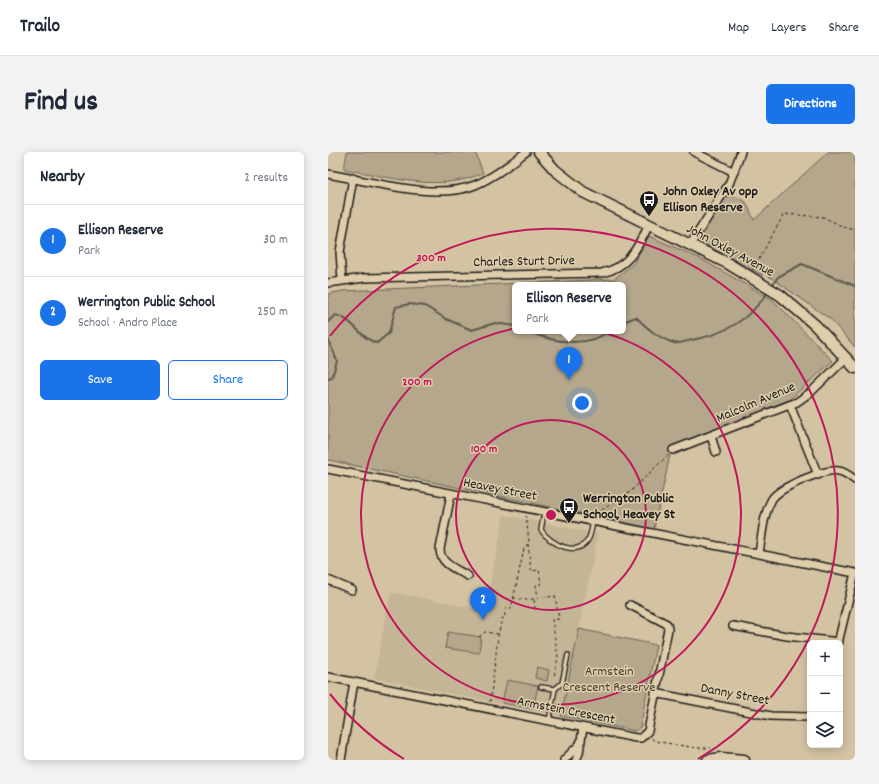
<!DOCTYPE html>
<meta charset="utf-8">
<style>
:root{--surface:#fff;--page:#f2f2f3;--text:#1f2937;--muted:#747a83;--line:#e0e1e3;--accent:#1a73e8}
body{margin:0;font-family:Dekko,sans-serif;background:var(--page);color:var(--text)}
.controls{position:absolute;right:12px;bottom:12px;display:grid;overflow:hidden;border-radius:6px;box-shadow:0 2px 10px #0003}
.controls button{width:36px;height:36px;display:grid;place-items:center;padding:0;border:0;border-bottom:1px solid var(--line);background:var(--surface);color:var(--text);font:20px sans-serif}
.you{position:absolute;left:254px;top:251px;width:14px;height:14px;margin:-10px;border:3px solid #fff;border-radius:50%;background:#1a73e8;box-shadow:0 0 0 6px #1a73e833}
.badge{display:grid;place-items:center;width:26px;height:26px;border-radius:50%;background:var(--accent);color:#fff;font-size:13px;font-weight:700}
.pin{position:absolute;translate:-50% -33px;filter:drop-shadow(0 1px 2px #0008)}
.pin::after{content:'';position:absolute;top:21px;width:14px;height:12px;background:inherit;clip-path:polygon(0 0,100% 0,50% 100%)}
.popup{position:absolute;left:184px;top:130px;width:114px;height:52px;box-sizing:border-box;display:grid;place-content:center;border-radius:6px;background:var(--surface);filter:drop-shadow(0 1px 3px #0005);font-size:13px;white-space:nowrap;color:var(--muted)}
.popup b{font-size:15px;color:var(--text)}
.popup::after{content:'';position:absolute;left:50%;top:100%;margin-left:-8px;border:8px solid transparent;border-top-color:var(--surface)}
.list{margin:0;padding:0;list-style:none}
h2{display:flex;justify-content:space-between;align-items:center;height:52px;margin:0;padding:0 16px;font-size:17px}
h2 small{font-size:13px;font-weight:400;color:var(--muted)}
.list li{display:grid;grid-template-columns:26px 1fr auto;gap:12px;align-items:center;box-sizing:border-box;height:72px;padding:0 16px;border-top:1px solid var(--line)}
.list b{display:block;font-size:15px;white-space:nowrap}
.list p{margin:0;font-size:13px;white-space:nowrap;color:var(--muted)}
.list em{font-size:13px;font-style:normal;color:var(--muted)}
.actions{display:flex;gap:8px;padding:12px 16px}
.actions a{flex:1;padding:9px 0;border:1px solid var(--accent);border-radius:6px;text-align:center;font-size:14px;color:var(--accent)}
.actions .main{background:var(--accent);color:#fff}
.icon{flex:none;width:22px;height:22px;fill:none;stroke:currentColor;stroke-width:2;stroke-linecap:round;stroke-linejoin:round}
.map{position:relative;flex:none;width:527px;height:608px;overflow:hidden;border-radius:6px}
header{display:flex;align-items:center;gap:24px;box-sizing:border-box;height:56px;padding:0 20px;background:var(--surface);border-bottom:1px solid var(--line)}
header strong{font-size:19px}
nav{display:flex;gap:22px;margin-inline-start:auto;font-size:14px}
.intro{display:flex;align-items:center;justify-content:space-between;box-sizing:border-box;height:96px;padding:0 24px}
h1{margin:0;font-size:28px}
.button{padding:10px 18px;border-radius:6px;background:var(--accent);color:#fff;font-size:14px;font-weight:700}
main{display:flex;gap:24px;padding:0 24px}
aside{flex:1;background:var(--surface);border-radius:6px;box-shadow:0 2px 10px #0003}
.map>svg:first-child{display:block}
.built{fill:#c4b597}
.green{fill:#b5a78c;stroke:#686254;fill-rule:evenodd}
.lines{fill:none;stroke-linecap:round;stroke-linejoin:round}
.stream{stroke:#5e594d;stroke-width:2}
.lane-casing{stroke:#1c1c1c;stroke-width:6}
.street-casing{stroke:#1c1c1c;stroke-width:10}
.secondary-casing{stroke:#1c1c1c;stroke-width:13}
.path{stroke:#1c1c1c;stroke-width:1;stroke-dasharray:3 3;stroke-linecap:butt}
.lane{stroke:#dfceab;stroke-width:3.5}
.street{stroke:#dfceab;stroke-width:7}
.secondary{stroke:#dfceab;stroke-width:10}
.ring{fill:none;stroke:#c2185b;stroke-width:2}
.labels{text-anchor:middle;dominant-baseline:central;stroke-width:3;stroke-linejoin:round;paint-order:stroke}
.poi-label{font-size:14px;font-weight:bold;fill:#1c1c1c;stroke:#dfceab;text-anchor:start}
.street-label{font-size:14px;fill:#1c1c1c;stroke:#dfceab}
.park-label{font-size:14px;fill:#423f38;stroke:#dfceab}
.centre{fill:#c2185b;stroke:#dfceab;stroke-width:2}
.ring-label{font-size:12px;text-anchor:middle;font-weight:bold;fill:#c2185b;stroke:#dfceab;stroke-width:3;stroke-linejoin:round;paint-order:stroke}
</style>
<header>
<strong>Trailo</strong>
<nav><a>Map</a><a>Layers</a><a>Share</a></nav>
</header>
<div class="intro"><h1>Find us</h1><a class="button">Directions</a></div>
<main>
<aside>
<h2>Nearby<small>2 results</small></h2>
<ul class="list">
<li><span class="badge">1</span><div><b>Ellison Reserve</b><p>Park</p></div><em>30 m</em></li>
<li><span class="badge">2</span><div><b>Werrington Public School</b><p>School · Andro Place</p></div><em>250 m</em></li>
</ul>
<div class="actions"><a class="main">Save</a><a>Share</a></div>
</aside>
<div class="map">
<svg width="527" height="608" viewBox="0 0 527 608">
<rect width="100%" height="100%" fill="#d3c3a2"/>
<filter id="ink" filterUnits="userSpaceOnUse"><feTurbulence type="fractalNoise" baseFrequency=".025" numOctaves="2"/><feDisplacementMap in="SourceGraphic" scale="8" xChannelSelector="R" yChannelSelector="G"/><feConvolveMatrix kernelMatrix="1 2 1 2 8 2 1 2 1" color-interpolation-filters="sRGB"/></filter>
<g filter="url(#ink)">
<!-- built -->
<path class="built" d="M176,363L270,382L233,564L46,526L63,440L157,458Z"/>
<!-- green -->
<g class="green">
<path d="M19,0H147L155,21C111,41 62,25 16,17Z"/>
<path d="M500,0H527V195L502,167L435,120L434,123L375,91L372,86L400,41L418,50L426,68Z"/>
<path d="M321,84L371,106L445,148L505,209L461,248L344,294L326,377L0,308V142L14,139L286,127L305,112ZM187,133H295V179H187Z"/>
<path d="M251,477L328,493L312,576L307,579L233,564Z"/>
<path d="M120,480L153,485L151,501L117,496Z"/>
<path d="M209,515L221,518L219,529L207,526Z"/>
<path d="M179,528L210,534L205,557L174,551Z"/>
</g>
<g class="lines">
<!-- stream -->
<g class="stream">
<path d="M443,135L450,125L474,112L527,134"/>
<path d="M0,170L7,163C25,166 32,187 49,191L61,181L68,155L82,152L97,154L118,167L144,178L167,171L187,174"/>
<path d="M295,170L308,165C319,176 330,186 346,191C351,192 359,189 364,188C397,182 421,168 440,140"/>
<path d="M199,179C225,190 257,197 281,179"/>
<path d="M0,187L9,209L4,225L0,226"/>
</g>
<!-- lane casing -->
<g class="lane-casing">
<g id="lane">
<path d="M216,360L213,378C222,392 251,407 261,386C263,381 264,375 265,370"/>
<path d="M213,535L227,537L221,569"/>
<path d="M227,537L234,531L240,503"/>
</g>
</g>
<!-- street casing -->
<g class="street-casing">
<g id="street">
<path d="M366,0L406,20"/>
<path d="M0,22C42,29 108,49 147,33C166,25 182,12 198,0"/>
<path d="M362,93L401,32L413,0"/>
<path d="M14,128L12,100L25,26"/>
<path d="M0,131L36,126L274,121C301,115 310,95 321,73"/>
<path d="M462,253L490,323"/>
<path d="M383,284L388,300"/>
<path d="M345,298L469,250L483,240L517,207"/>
<path d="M0,317L527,421L510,491"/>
<path d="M123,342L112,397C112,412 128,417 140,424"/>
<path d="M431,401C434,385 435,362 444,347C452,335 497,316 511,319C517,320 522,324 527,328"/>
<path d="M0,428L24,438"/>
<path d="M405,474L459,484L511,490"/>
<path d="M0,525L308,586H313L320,579L340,477L339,472L302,453"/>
<path d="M327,541L443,564L482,565"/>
<path d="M13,608L26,530"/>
<path d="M236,608L252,592"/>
<path d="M248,608L251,601L255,576"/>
</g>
</g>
<!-- secondary casing -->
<g class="secondary-casing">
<g id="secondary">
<path d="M211,0L227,18L255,40L399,111L452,143L487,173L527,216"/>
<path d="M380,608L393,606L416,608"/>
</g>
</g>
<!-- path -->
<g class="path">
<path d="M425,118L456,62L495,65L516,75L527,78"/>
<path d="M270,363L274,358L302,340L340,303"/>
<path d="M200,392L203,419L211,418L213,432L208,433L210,446L227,444L231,467L224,468L230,505L226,524"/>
<path d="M185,446L198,448L210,446"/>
<path d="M206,448L207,457"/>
<path d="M151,485L157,480L170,482"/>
<path d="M162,550L170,485L174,466L176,467L178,456L183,457L196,397L201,390L198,364"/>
<path d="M324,586L326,589L369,596H383"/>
</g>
<!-- lane -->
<use href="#lane" class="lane"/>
<!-- street -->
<use href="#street" class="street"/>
<!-- secondary -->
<use href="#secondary" class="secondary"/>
</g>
</g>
<!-- distance rings -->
<g class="ring">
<circle cx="223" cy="363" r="95"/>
<circle cx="223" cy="363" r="190"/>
<path d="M76 607A285 285 0 0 1 2 542M2 184A285 285 0 1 1 370 607"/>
</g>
<!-- icons -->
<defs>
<g id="bus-pin" transform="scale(1)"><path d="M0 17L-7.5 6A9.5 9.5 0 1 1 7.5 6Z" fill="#1c1c1c" stroke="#dfceab"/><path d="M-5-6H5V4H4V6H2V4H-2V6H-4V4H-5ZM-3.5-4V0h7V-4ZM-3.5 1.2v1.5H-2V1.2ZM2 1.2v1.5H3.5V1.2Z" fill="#fff"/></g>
</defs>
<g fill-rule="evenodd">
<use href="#bus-pin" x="321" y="48"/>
<use href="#bus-pin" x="241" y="355"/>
</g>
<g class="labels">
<!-- poi labels -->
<g class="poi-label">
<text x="335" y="40">John Oxley Av opp<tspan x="335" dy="16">Ellison Reserve</tspan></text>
<text x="255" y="347">Werrington Public<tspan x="255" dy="16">School, Heavey St</tspan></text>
</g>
<!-- street labels -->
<g class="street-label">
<text transform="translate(402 99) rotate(28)">John Oxley Avenue</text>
<text transform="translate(196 110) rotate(-1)">Charles Sturt Drive</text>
<text transform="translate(428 251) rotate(-23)">Malcolm Avenue</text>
<text transform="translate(172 338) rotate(11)">Heavey Street</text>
<text transform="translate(407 543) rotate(11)">Danny Street</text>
<text transform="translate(238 559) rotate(11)">Armstein Crescent</text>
</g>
<!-- park labels -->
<g class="park-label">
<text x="281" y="520">Armstein<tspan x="281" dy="16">Crescent Reserve</tspan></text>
</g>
</g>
<circle cx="223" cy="363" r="6" class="centre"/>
<g class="ring-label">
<text x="103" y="109">300 m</text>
<text x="89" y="233">200 m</text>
<text x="156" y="300">100 m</text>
</g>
</svg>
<div class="controls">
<button>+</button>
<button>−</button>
<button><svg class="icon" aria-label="layers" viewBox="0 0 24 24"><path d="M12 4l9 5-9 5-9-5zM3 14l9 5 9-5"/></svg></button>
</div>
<div class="you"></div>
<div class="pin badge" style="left:241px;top:228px">1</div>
<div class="popup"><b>Ellison Reserve</b>Park</div>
<div class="pin badge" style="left:155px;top:468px">2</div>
</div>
</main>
